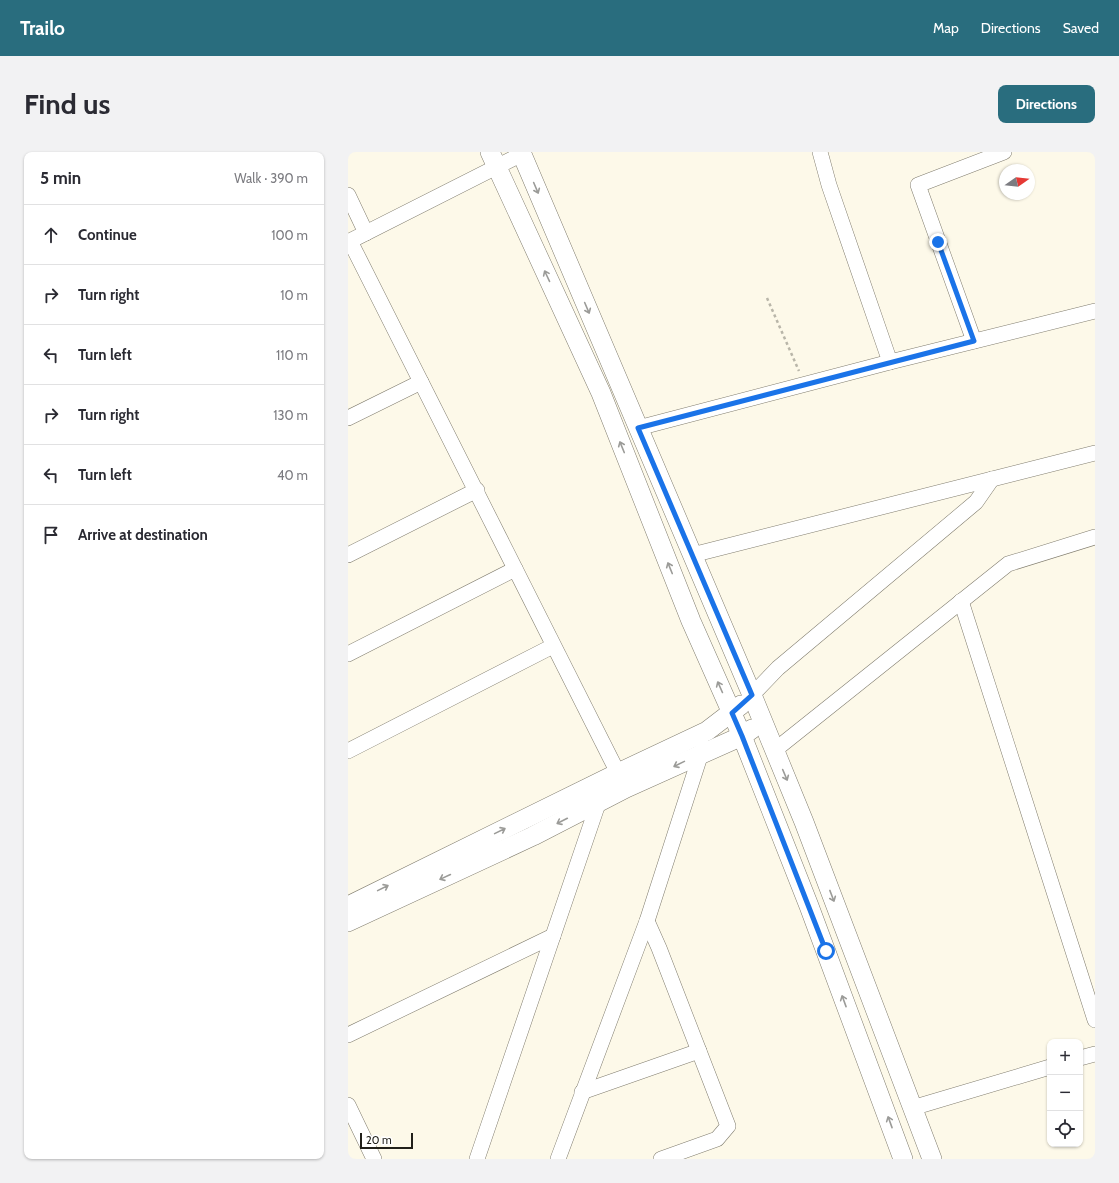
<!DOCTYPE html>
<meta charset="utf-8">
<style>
:root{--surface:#fff;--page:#f2f2f3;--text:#2b2b33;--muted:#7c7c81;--line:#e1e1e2;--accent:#296d7e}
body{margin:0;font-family:Cabin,sans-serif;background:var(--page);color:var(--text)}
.controls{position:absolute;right:12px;bottom:12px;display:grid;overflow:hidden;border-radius:8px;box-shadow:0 1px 3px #0004}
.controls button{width:36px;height:36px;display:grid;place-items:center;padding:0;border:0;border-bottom:1px solid var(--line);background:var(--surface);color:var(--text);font:20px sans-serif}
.compass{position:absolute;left:651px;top:12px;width:36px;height:36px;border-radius:50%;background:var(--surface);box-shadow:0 1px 3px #0004;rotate:76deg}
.scale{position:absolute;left:12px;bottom:10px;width:53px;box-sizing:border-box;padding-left:4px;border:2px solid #21201a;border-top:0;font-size:11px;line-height:14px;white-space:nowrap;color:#21201a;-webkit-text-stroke:3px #fff;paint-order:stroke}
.stop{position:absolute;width:12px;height:12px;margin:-9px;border:3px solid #1a73e8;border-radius:50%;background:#fff}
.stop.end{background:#1a73e8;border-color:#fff;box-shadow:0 1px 4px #0008}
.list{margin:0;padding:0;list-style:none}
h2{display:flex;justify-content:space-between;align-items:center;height:52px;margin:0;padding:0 16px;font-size:17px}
h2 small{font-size:13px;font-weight:400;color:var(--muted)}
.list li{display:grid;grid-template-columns:26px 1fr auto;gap:12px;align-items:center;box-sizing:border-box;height:60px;padding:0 16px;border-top:1px solid var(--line)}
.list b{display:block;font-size:15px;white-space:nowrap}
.list em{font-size:13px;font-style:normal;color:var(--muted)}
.icon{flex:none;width:22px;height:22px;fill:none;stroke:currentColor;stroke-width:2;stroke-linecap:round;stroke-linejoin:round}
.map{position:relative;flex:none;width:747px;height:1007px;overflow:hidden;border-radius:8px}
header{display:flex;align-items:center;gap:24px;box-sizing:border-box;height:56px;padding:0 20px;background:var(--accent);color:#fff}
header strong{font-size:19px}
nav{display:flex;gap:22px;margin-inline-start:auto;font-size:14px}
.intro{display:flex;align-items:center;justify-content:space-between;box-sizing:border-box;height:96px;padding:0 24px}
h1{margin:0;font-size:28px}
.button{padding:10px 18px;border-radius:8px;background:var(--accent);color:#fff;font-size:14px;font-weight:700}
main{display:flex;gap:24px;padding:0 24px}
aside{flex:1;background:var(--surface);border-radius:8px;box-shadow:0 1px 3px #0004}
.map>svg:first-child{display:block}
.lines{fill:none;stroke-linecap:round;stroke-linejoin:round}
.minor-casing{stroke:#817d6f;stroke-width:16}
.tertiary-casing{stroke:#817d6f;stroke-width:20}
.path{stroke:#b9b6a9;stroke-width:2.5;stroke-dasharray:3 3;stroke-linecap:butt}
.minor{stroke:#fff;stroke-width:15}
.tertiary{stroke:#fff;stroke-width:19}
.oneway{stroke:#9b9b98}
.route{stroke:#1a73e8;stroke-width:5}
</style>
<header>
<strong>Trailo</strong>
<nav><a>Map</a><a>Directions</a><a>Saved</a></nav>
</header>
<div class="intro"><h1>Find us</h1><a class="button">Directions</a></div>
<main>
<aside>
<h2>5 min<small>Walk · 390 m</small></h2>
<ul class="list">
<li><svg class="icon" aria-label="ahead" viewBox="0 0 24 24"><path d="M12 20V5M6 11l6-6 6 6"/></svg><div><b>Continue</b></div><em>100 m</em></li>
<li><svg class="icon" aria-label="right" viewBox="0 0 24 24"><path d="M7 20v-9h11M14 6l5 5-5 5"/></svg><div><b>Turn right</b></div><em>10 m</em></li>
<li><svg class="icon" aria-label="left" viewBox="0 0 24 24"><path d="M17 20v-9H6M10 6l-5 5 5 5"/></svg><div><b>Turn left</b></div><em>110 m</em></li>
<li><svg class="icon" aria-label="right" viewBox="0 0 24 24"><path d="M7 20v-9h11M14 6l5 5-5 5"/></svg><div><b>Turn right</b></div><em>130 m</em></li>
<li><svg class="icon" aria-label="left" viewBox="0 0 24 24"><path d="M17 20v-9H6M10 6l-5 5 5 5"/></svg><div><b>Turn left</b></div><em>40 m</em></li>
<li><svg class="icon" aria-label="arrive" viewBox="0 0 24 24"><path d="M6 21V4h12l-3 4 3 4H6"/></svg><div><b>Arrive at destination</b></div></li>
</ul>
</aside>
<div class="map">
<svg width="747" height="1007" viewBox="0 0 747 1007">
<rect width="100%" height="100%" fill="#fdf9e9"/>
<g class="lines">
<!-- minor casing -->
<g class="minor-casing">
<g id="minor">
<path d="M0,43L18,81"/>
<path d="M2,89L275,631"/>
<path d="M0,90L174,2"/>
<path d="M626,189L570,33L656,0"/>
<path d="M542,210L747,159"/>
<path d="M0,266L73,230"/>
<path d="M290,276L542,210L481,33L472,0"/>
<path d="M0,403L129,338"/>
<path d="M344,403L747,301"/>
<path d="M613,449L747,868"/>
<path d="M0,502L167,417"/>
<path d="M404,543L430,516L628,350L644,327"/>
<path d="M427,598L660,412L747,385"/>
<path d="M0,599L205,494"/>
<path d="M299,769L311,796L380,974L369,987L313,1007"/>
<path d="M0,883L205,784"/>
<path d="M732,906L747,902"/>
<path d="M234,940L351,899"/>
<path d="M0,953L26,1007"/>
<path d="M564,956L702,915"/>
<path d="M129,1007L253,643"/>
<path d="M210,1007L299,769L355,595"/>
</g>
</g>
<!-- tertiary casing -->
<g class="tertiary-casing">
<g id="tertiary">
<path d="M142,0L253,241L343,469L394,584L461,754L555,1007"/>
<path d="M173,0L404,543L456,670L584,1007"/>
<path d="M0,754L270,621L359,579L393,553"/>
<path d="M0,770L185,684L278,636L394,584L404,577"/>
</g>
</g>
<!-- path -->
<path class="path" d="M419,146L451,219"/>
<!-- minor -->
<use href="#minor" class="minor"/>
<!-- tertiary -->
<use href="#tertiary" class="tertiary"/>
</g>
<!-- one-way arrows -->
<defs><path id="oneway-shaft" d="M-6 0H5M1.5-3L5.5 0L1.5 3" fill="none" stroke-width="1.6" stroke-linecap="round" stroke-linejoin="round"/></defs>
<g class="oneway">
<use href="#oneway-shaft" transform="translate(188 36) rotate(67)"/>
<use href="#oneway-shaft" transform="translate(199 124) rotate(-115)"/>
<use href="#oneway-shaft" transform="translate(239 156) rotate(67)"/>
<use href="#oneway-shaft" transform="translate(274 295) rotate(-112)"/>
<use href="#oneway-shaft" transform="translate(322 416) rotate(-112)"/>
<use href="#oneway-shaft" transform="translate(372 535) rotate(-114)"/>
<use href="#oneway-shaft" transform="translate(331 612) rotate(154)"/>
<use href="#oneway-shaft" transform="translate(437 623) rotate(67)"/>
<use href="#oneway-shaft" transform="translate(214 669) rotate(153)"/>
<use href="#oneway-shaft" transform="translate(152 679) rotate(-26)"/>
<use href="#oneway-shaft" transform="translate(97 725) rotate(155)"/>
<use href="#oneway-shaft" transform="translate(35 736) rotate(-26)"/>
<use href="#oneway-shaft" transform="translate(484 744) rotate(69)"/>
<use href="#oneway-shaft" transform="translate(496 849) rotate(-110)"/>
<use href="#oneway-shaft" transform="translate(542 970) rotate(-110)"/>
</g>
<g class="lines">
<!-- route -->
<path class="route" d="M478,799L394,584L384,561L404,543L290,276L626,189L590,90"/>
</g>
</svg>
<div class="controls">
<button>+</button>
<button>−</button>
<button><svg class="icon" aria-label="locate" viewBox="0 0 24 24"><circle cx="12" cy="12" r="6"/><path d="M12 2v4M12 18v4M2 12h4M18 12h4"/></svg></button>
</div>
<svg class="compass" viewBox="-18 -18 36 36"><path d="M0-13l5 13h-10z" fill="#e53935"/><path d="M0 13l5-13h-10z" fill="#7c7c81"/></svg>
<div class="scale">20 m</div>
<div class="stop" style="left:478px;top:799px"></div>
<div class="stop end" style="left:590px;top:90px"></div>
</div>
</main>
